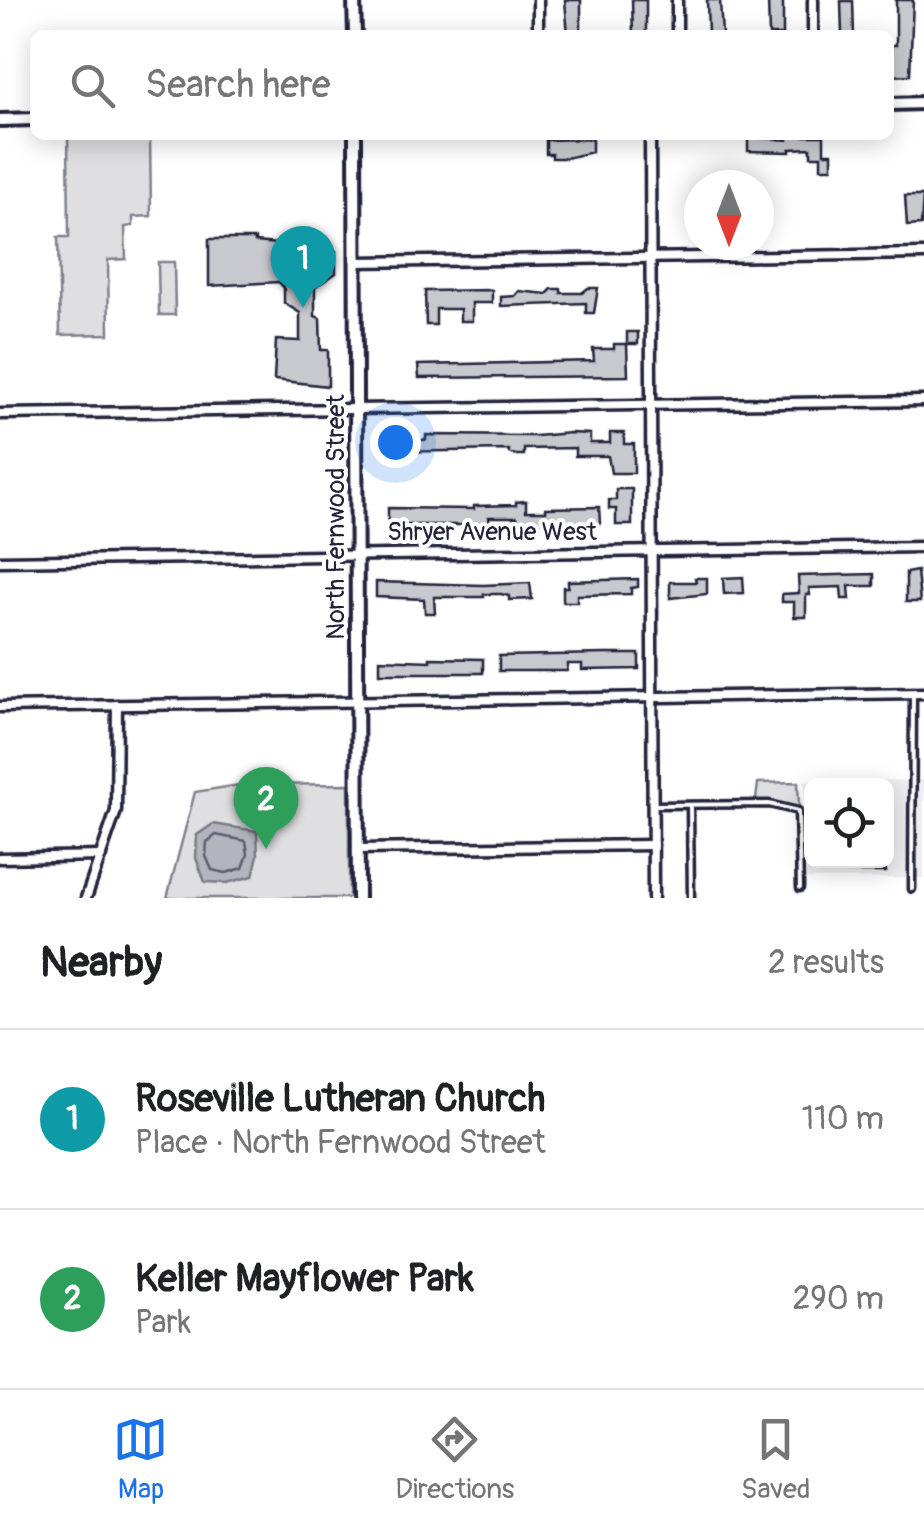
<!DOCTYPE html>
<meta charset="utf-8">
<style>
:root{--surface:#fff;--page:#f6f6f6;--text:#202124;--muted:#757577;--line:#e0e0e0;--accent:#1a73e8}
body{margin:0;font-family:Pangolin,sans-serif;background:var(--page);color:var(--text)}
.controls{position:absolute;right:30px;bottom:30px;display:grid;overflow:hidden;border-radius:15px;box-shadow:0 5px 25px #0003}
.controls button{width:90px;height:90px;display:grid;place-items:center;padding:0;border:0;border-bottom:2px solid var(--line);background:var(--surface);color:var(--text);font:50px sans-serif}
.compass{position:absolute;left:684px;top:170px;width:90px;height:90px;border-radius:50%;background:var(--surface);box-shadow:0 5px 25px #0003;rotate:180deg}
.you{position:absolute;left:395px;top:442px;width:35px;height:35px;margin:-25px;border:8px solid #fff;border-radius:50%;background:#1a73e8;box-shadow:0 0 0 15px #1a73e833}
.badge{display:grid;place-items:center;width:65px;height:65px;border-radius:50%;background:var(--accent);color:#fff;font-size:32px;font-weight:700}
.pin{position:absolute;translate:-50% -82px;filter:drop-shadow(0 2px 5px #0008)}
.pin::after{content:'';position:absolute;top:52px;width:35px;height:30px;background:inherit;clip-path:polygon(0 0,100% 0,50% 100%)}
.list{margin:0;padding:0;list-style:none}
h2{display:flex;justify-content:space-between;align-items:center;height:130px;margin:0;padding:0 40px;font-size:42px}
h2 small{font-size:32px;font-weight:400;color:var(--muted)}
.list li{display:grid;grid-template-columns:65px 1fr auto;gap:30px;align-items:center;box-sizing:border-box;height:180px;padding:0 40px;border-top:2px solid var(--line)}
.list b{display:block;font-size:38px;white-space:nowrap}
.list p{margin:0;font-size:32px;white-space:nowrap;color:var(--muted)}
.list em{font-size:32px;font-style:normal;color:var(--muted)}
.icon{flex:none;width:55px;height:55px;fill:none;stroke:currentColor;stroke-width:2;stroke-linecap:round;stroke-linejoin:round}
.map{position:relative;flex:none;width:924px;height:898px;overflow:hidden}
.search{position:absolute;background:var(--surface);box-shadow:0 5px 25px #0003;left:30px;right:30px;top:30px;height:110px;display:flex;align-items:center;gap:25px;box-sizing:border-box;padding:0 35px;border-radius:15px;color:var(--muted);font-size:38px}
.sheet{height:490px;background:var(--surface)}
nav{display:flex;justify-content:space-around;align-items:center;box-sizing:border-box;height:140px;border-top:2px solid var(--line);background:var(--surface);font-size:28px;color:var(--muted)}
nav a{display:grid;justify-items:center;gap:5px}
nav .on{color:var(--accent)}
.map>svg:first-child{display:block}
.built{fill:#eeeef1;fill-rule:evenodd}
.green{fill:#dfdfe2;stroke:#80808e;stroke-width:2.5}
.water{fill:#b4b4bc;stroke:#7a7a88;stroke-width:2.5}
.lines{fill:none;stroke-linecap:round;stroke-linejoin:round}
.shore{stroke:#5c5c6f;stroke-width:2.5}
.building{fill:#c8c8cf;stroke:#22223b;stroke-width:2.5}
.service-casing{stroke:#22223b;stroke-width:11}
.minor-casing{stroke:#22223b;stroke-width:15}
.tertiary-casing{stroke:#22223b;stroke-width:18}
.service{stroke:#fff;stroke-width:4}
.minor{stroke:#fff;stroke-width:8}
.tertiary{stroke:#fff;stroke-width:10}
.labels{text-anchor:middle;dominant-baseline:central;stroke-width:8;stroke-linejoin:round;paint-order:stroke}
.street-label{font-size:25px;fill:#22223b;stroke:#fff}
</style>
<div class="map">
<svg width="924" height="898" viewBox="0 0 924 898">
<rect width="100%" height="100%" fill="#fff"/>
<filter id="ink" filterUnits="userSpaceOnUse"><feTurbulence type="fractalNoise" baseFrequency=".01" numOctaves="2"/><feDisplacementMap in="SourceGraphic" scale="20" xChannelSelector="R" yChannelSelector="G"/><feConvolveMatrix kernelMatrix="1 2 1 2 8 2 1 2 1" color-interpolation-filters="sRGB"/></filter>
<g filter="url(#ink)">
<!-- built -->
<path class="built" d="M924,780V878L806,879L805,781ZM812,786H886V861H812Z"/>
<!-- green -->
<g class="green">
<path d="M68,135H150L151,216L133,217V226L125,227L126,259L108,260L109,334L60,335L58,237H69Z"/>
<path d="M158,262H174L175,315H159Z"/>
<path d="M798,782L799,808H755L758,783Z"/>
<path d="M349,784V898H167L195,792L239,785Z"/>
</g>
<!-- water -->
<path class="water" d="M213,824L257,831L258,855L253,876L227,883L205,882L196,858L197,835Z"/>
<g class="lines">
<!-- shore -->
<path class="shore" d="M216,835L246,841L248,854L243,868L226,873L212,870L206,856L207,842Z"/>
</g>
<!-- building -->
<g class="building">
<path d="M565,0H581V35H568Z"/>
<path d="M632,0H646V35H633Z"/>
<path d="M707,0H720L722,35H708Z"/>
<path d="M768,0H783V35H769Z"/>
<path d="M896,0H913L910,75L892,76L891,45H896Z"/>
<path d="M841,1H853L854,35H842Z"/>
<path d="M788,136H824V153H832V168H821V156H811V148L790,149V152L748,151V137L788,140Z"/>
<path d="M592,139V152L566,158H552V154H546V140Z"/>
<path d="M905,196H923L921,225L907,226Z"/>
<path d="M294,236V251L313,239L336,251V273L315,287V316L320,318L321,350H328V386L274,380L276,340L300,341V313L284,303V288L279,282L209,286V239H255V242L278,244Z"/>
<path d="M588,288H598L594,313H586V303L501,306V297L515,296L519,291L547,294L552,289H561V293H582Z"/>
<path d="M492,290V303H472V321H460V309H436V325H426L425,291Z"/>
<path d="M627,332H638V344H627L628,376L419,378L418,365L594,361L593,349H614V344H627Z"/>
<path d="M570,433L590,434V443H610V433H624V444H634V473H611L608,456H575V448L524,449V455H516L509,453V450L386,452V438L426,440V435L536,436Z"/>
<path d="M616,489H632V525H616V509H609V500H616Z"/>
<path d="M526,501V511H546V508L599,507L600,523L598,526L575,522L518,525L517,517H489L490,525H388V508L474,509V506L516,505V502Z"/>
<path d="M917,571L920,602H906V573Z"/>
<path d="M874,574V586H849L850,599H842L841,587L809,588L810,595H806V617H794V602H782V594L799,593L798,576Z"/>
<path d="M743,577L744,593L724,594L723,578Z"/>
<path d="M695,578H707V594L670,598V582H696Z"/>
<path d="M638,579V587L631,588V594L577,595V602H563V587H568V581Z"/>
<path d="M376,582L483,585L530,583L532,599L509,600V596L501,594H484V597H434L435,613H425L424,599L376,597Z"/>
<path d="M606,654H639V669L582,670V664H568L567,671H499V656Z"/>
<path d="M430,658L483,659V673H380V659L430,661Z"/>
<path d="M885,860L886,872H846V861Z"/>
</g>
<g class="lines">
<!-- service casing -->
<g class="service-casing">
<g id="service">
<path d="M655,805L769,804L798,811L800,888"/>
<path d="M690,806L691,898"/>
<path d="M912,889L913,693"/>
</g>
</g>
<!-- minor casing -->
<g class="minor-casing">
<g id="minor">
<path d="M677,0V35"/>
<path d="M538,35V0"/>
<path d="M813,35V0"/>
<path d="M650,135L653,898"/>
<path d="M355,262L924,254"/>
<path d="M0,414L924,401"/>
<path d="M0,561L924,547"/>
<path d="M0,707L924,693"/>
<path d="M358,849L653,845"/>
<path d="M0,858L101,856"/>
<path d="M86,898L116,811L117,705"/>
</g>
</g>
<!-- tertiary casing -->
<g class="tertiary-casing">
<g id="tertiary">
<path d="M354,0L355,35"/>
<path d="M889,104L924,103"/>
<path d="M0,120L35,119"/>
<path d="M355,135L358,898"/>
</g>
</g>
<!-- service -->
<use href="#service" class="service"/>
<!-- minor -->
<use href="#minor" class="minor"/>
<!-- tertiary -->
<use href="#tertiary" class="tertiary"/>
</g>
</g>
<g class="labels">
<!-- street labels -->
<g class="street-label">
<text transform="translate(336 517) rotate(-90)">North Fernwood Street</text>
<text x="492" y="532">Shryer Avenue West</text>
</g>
</g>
</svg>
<div class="controls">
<button><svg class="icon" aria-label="locate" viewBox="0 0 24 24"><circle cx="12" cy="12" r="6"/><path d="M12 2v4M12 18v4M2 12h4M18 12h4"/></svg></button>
</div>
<svg class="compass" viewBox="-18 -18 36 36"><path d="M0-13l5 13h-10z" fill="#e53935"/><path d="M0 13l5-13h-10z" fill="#757577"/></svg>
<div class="you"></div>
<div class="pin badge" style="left:303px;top:308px;background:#0f9aa8">1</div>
<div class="pin badge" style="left:266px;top:849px;background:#2e9e5b">2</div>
<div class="search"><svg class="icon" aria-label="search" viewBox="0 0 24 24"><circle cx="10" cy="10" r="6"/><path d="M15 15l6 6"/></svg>Search here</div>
</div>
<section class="sheet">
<h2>Nearby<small>2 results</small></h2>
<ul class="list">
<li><span class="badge" style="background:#0f9aa8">1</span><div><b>Roseville Lutheran Church</b><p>Place · North Fernwood Street</p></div><em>110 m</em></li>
<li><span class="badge" style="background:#2e9e5b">2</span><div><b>Keller Mayflower Park</b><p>Park</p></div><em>290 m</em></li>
</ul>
</section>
<nav>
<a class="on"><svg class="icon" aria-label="map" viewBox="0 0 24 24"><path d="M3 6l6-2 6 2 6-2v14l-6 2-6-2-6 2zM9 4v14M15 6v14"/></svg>Map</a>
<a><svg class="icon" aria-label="directions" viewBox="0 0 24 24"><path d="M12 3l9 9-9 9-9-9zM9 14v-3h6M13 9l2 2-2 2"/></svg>Directions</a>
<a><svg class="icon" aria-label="saved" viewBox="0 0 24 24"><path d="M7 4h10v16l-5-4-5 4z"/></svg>Saved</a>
</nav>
